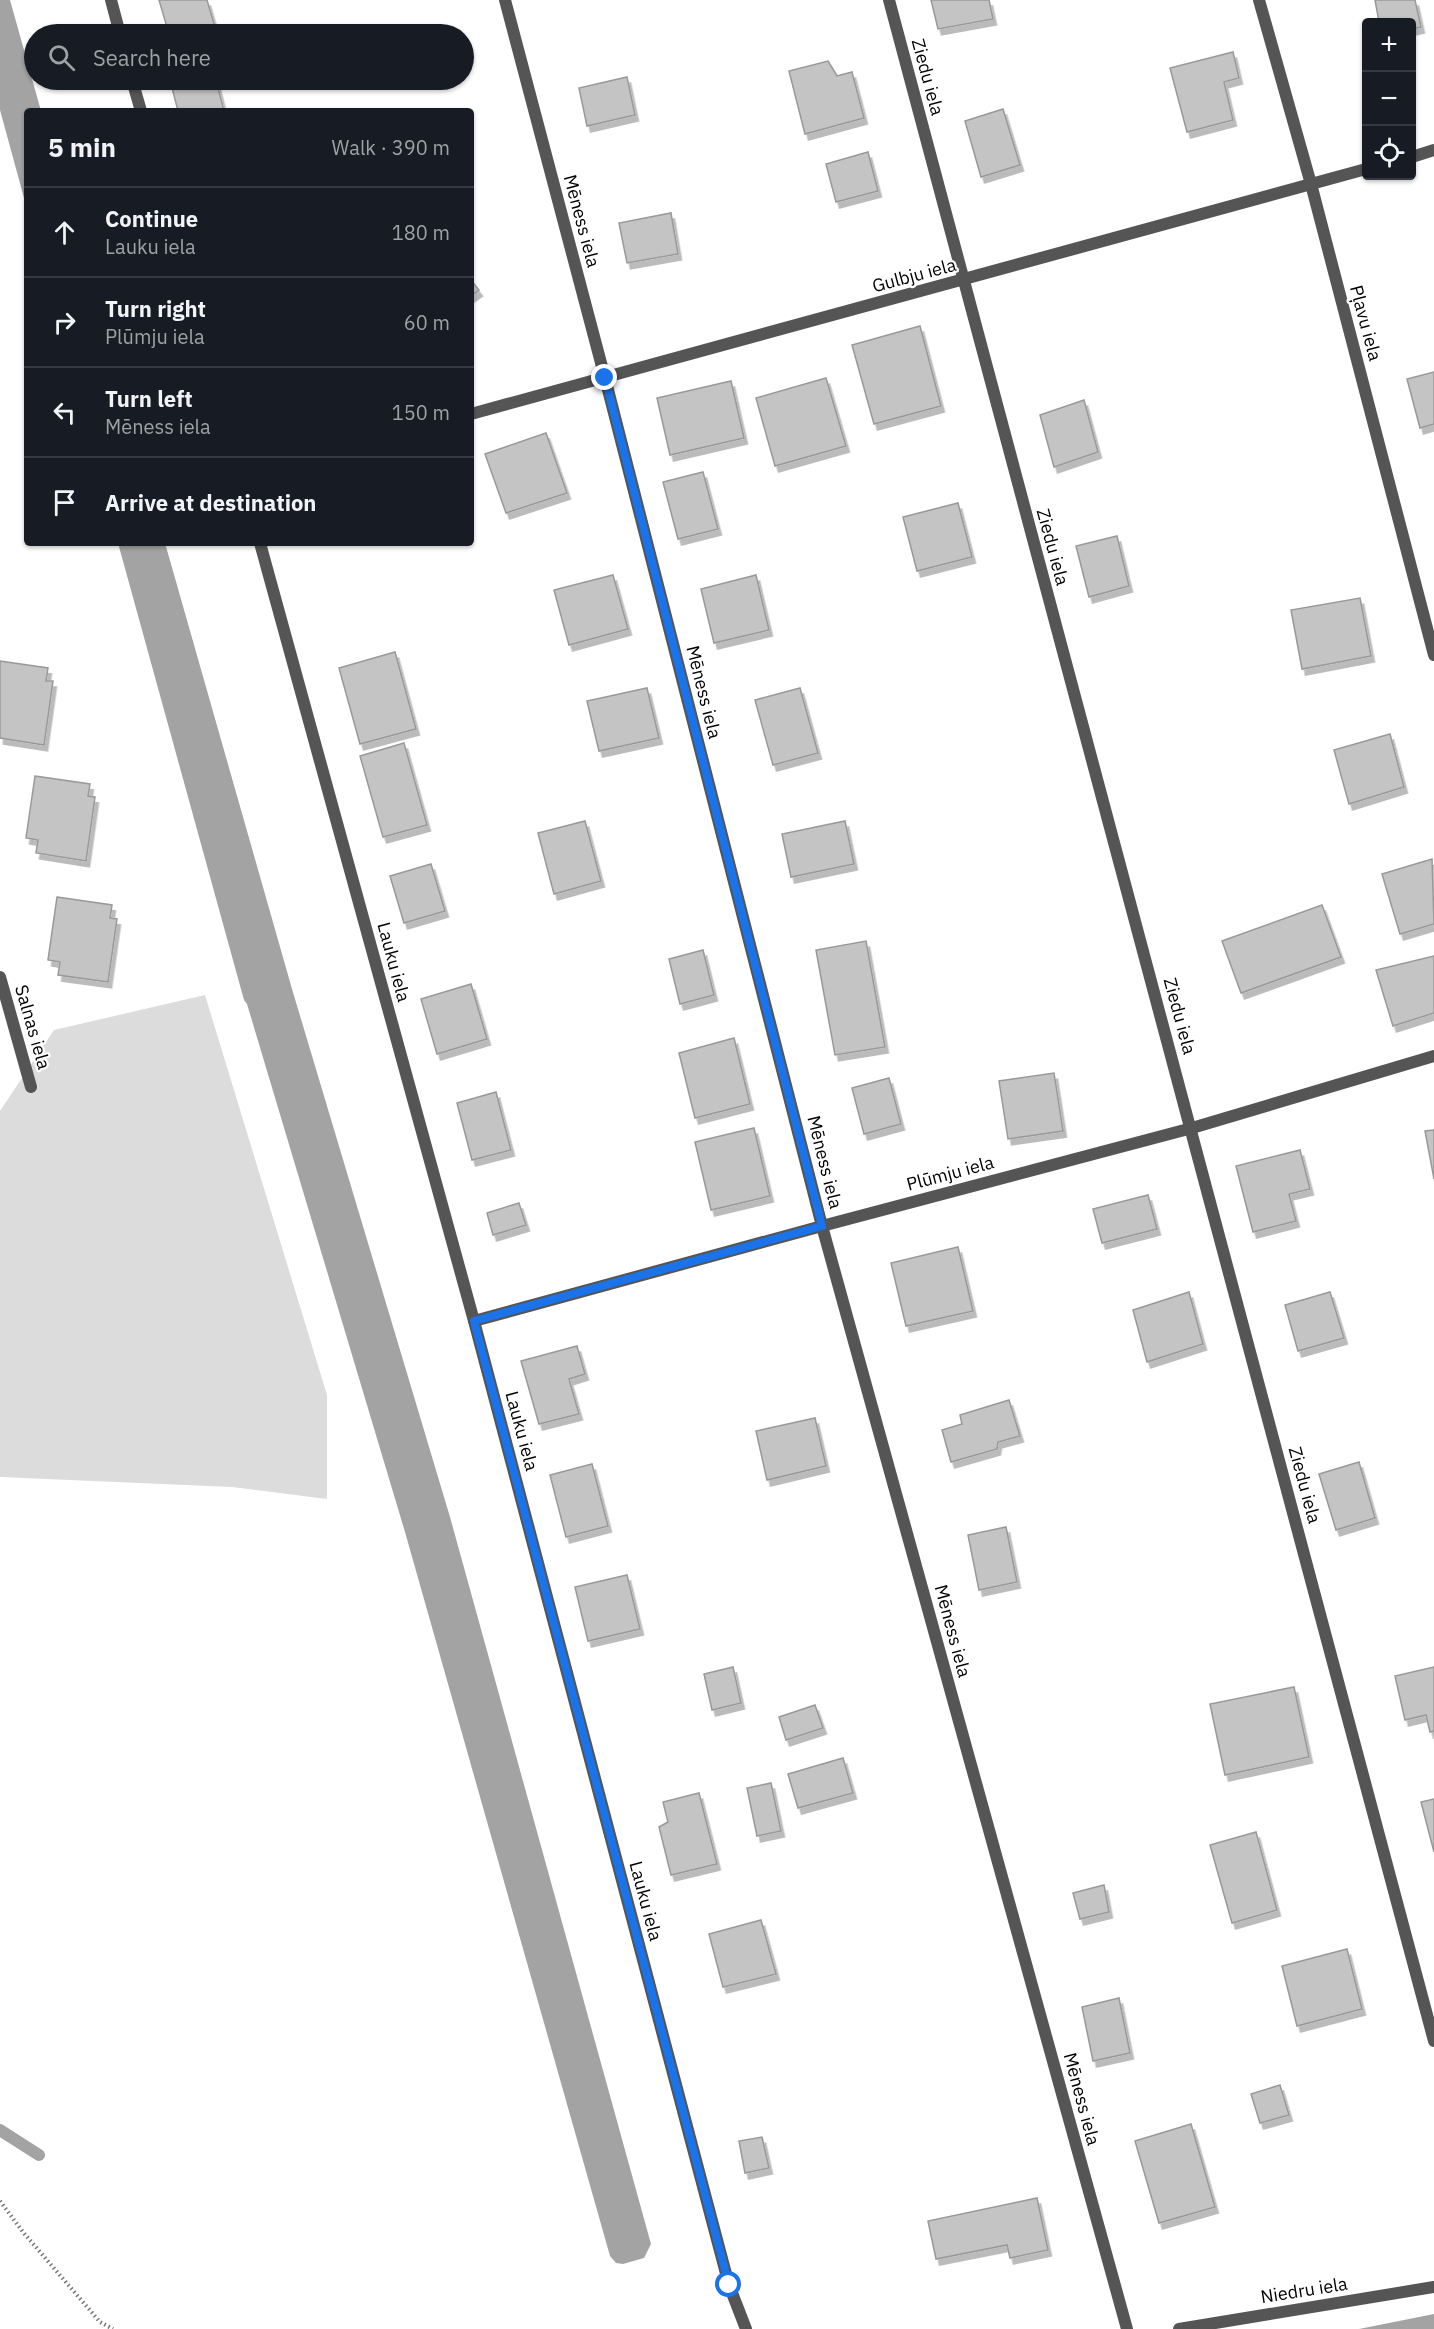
<!DOCTYPE html>
<meta charset="utf-8">
<style>
:root{--surface:#171b24;--page:#20242c;--text:#f1f3f6;--muted:#9ea1a6;--line:#363941}
body{margin:0;font-family:"IBM Plex Sans",sans-serif;background:var(--page);color:var(--text)}
.controls{position:absolute;right:18px;top:18px;display:grid;overflow:hidden;border-radius:6px;box-shadow:0 2px 4px #0004}
.controls button{width:54px;height:54px;display:grid;place-items:center;padding:0;border:0;border-bottom:2px solid var(--line);background:var(--surface);color:var(--text);font:30px sans-serif}
.stop{position:absolute;width:18px;height:18px;margin:-14px;border:4px solid #1a73e8;border-radius:50%;background:#fff}
.stop.end{background:#1a73e8;border-color:#fff;box-shadow:0 2px 6px #0008}
.list{margin:0;padding:0;list-style:none}
h2{display:flex;justify-content:space-between;align-items:center;height:78px;margin:0;padding:0 24px;font-size:26px}
h2 small{font-size:20px;font-weight:400;color:var(--muted)}
.list li{display:grid;grid-template-columns:39px 1fr auto;gap:18px;align-items:center;box-sizing:border-box;height:90px;padding:0 24px;border-top:2px solid var(--line)}
.list b{display:block;font-size:22px;white-space:nowrap}
.list p{margin:0;font-size:20px;white-space:nowrap;color:var(--muted)}
.list em{font-size:20px;font-style:normal;color:var(--muted)}
.icon{flex:none;width:33px;height:33px;fill:none;stroke:currentColor;stroke-width:2;stroke-linecap:round;stroke-linejoin:round}
.map{position:relative;flex:none;width:1434px;height:2329px;overflow:hidden}
.search{position:absolute;background:var(--surface);box-shadow:0 2px 4px #0004;left:24px;top:24px;width:450px;height:66px;display:flex;align-items:center;gap:15px;box-sizing:border-box;padding:0 21px;border-radius:33px;color:var(--muted);font-size:22px}
.panel{position:absolute;background:var(--surface);box-shadow:0 2px 4px #0004;left:24px;top:108px;width:450px;height:438px;border-radius:6px}
.map>svg:first-child{display:block}
.green{fill:#dcdcdc}
.water{fill:#a3a3a3}
.lines{fill:none;stroke-linecap:round;stroke-linejoin:round}
.stream{stroke:#a3a3a3;stroke-width:12}
.building{fill:#c4c4c4;stroke:#999;stroke-width:1.5;filter:url(#shadow)}
.path{stroke:#777;stroke-width:4;stroke-dasharray:1.5 3;stroke-linecap:butt}
.street{stroke:#555;stroke-width:12}
.route{stroke:#1a73e8;stroke-width:8}
.labels{text-anchor:middle;dominant-baseline:central;stroke-width:4.5;stroke-linejoin:round;paint-order:stroke}
.street-label{font-size:18px;fill:#000;stroke:#fff}
</style>
<div class="map">
<svg width="1434" height="2329" viewBox="0 0 1434 2329">
<defs>
<filter id="shadow"><feDropShadow dx="3.5" dy="6" stdDeviation="0" flood-color="#0004"/></filter>
</defs>
<rect width="100%" height="100%" fill="#fff"/>
<!-- green -->
<path class="green" d="M205,995L327,1395V1499L232,1487L0,1477V1111L54,1030Z"/>
<!-- water -->
<g class="water">
<path d="M0,0H10L41,111H27V209L0,110Z"/>
<path d="M118,543H165L292,989L450,1517L651,2244L644,2258L623,2264L616,2263L610,2256L405,1532L247,1004L244,1000Z"/>
<path d="M1434,2314V2329H1359Z"/>
</g>
<g class="lines">
<!-- stream -->
<path class="stream" d="M0,2130L39,2155"/>
</g>
<!-- building -->
<g class="building">
<path d="M159,0H207L217,34H169Z"/>
<path d="M931,0H989L993,19L938,29Z"/>
<path d="M1375,0H1415L1421,27L1412,29V22H1379Z"/>
<path d="M1233,52L1239,78L1224,82L1233,120L1187,132L1170,68Z"/>
<path d="M828,61L837,76L852,72L864,118L805,134L789,71Z"/>
<path d="M627,77L635,115L587,126L579,88Z"/>
<path d="M170,80H216L224,111H178Z"/>
<path d="M1003,109L1020,165L981,177L965,121Z"/>
<path d="M868,152L878,191L836,202L826,164Z"/>
<path d="M671,213L678,254L627,263L619,223Z"/>
<path d="M471,280L479,290L471,296Z"/>
<path d="M920,326L941,406L874,424L852,345Z"/>
<path d="M1434,372V424L1420,428L1407,379Z"/>
<path d="M826,378L846,446L775,466L756,398Z"/>
<path d="M731,381L744,438L670,455L657,398Z"/>
<path d="M1084,400L1098,452L1054,467L1040,415Z"/>
<path d="M546,433L567,493L506,513L485,454Z"/>
<path d="M703,472L718,529L678,539L663,482Z"/>
<path d="M958,503L972,557L917,571L903,517Z"/>
<path d="M1117,536L1129,586L1089,597L1076,546Z"/>
<path d="M613,575L628,629L569,645L554,590Z"/>
<path d="M756,575L769,630L714,643L701,589Z"/>
<path d="M1360,598L1371,656L1302,669L1291,610Z"/>
<path d="M395,652L416,729L360,744L339,668Z"/>
<path d="M0,661L48,668L46,681H53L44,745L0,738Z"/>
<path d="M647,688L659,738L599,751L587,701Z"/>
<path d="M800,688L818,753L773,765L755,700Z"/>
<path d="M1390,734L1404,787L1349,804L1334,750Z"/>
<path d="M404,743L427,825L383,837L360,756Z"/>
<path d="M35,776L90,784L88,796L95,797L86,861L36,853L38,840L26,838Z"/>
<path d="M585,821L601,881L554,894L538,833Z"/>
<path d="M845,821L854,864L791,877L782,834Z"/>
<path d="M1432,859L1434,924L1400,934L1382,874Z"/>
<path d="M431,864L445,911L404,923L390,876Z"/>
<path d="M57,897L112,905L110,918L117,919L108,982L58,975L60,962L48,960Z"/>
<path d="M1322,905L1341,957L1241,993L1222,941Z"/>
<path d="M866,941L885,1047L835,1055L816,950Z"/>
<path d="M703,950L714,995L680,1004L669,959Z"/>
<path d="M1434,956V1013L1393,1026L1376,970Z"/>
<path d="M471,984L487,1039L437,1054L421,999Z"/>
<path d="M734,1038L750,1104L695,1118L679,1053Z"/>
<path d="M1054,1073L1063,1131L1008,1139L999,1081Z"/>
<path d="M889,1078L901,1124L864,1134L852,1088Z"/>
<path d="M496,1092L511,1150L472,1160L457,1103Z"/>
<path d="M754,1128L770,1196L711,1210L695,1142Z"/>
<path d="M1434,1130V1179L1425,1131Z"/>
<path d="M1300,1150L1310,1189L1289,1194L1296,1221L1253,1232L1236,1166Z"/>
<path d="M1148,1195L1157,1229L1102,1243L1093,1209Z"/>
<path d="M519,1203L526,1225L493,1235L487,1213Z"/>
<path d="M958,1247L973,1311L906,1326L891,1263Z"/>
<path d="M1189,1292L1203,1344L1147,1362L1133,1310Z"/>
<path d="M1330,1292L1344,1338L1298,1351L1285,1305Z"/>
<path d="M577,1346L585,1374L569,1379L579,1414L539,1424L521,1361Z"/>
<path d="M1009,1400L1020,1436L998,1442L997,1449L951,1462L942,1430L962,1424L960,1415Z"/>
<path d="M815,1418L826,1466L767,1480L756,1431Z"/>
<path d="M1359,1462L1375,1518L1336,1530L1319,1474Z"/>
<path d="M592,1464L608,1526L566,1537L550,1475Z"/>
<path d="M1006,1527L1017,1582L979,1590L968,1535Z"/>
<path d="M627,1575L640,1629L588,1641L575,1587Z"/>
<path d="M733,1667L741,1703L712,1710L704,1674Z"/>
<path d="M1434,1667V1731L1430,1732L1426,1715L1405,1720L1395,1676Z"/>
<path d="M1294,1687L1309,1757L1225,1775L1210,1704Z"/>
<path d="M815,1705L823,1728L786,1740L779,1717Z"/>
<path d="M843,1758L853,1793L798,1808L788,1774Z"/>
<path d="M771,1783L781,1831L757,1836L747,1788Z"/>
<path d="M699,1793L717,1864L671,1875L659,1827L668,1822L663,1802Z"/>
<path d="M1434,1799V1852L1421,1802Z"/>
<path d="M1256,1832L1277,1910L1232,1923L1210,1845Z"/>
<path d="M1104,1885L1109,1912L1080,1919L1073,1893Z"/>
<path d="M761,1920L776,1974L723,1987L709,1934Z"/>
<path d="M1347,1949L1362,2009L1297,2026L1282,1966Z"/>
<path d="M1119,1998L1130,2053L1093,2061L1082,2007Z"/>
<path d="M1280,2085L1289,2115L1260,2123L1251,2094Z"/>
<path d="M1191,2124L1215,2207L1159,2223L1135,2141Z"/>
<path d="M762,2137L769,2168L745,2173L739,2141Z"/>
<path d="M1037,2198L1048,2250L1010,2258L1007,2245L936,2259L928,2221Z"/>
</g>
<g class="lines">
<!-- path -->
<path class="path" d="M0,2201L23,2232L100,2322L113,2329"/>
<!-- street -->
<g class="street">
<path d="M111,0L120,34"/>
<path d="M505,0L605,378L822,1226L1127,2329"/>
<path d="M889,0L1434,2041"/>
<path d="M1259,0L1311,184L1434,655"/>
<path d="M132,80L141,111"/>
<path d="M1412,157L1434,150"/>
<path d="M471,414L1366,169"/>
<path d="M260,543L474,1321L729,2285L746,2329"/>
<path d="M0,977L31,1087"/>
<path d="M474,1321L822,1226L1192,1128L1434,1056"/>
<path d="M1179,2329L1434,2287"/>
</g>
</g>
<g class="lines">
<!-- route -->
<path class="route" d="M605,378L822,1226L474,1321L729,2285"/>
</g>
<g class="labels">
<!-- street labels -->
<g class="street-label">
<text transform="translate(928 77) rotate(75)">Ziedu iela</text>
<text transform="translate(582 221) rotate(75)">Mēness iela</text>
<text transform="translate(914 275) rotate(-15)">Gulbju iela</text>
<text transform="translate(1366 323) rotate(75)">Pļavu iela</text>
<text transform="translate(1053 547) rotate(75)">Ziedu iela</text>
<text transform="translate(704 692) rotate(76)">Mēness iela</text>
<text transform="translate(394 962) rotate(75)">Lauku iela</text>
<text transform="translate(1180 1016) rotate(75)">Ziedu iela</text>
<text transform="translate(33 1027) rotate(74)">Salnas iela</text>
<text transform="translate(825 1162) rotate(76)">Mēness iela</text>
<text transform="translate(950 1173) rotate(-15)">Plūmju iela</text>
<text transform="translate(522 1431) rotate(75)">Lauku iela</text>
<text transform="translate(1305 1485) rotate(75)">Ziedu iela</text>
<text transform="translate(953 1631) rotate(75)">Mēness iela</text>
<text transform="translate(646 1901) rotate(75)">Lauku iela</text>
<text transform="translate(1082 2099) rotate(75)">Mēness iela</text>
<text transform="translate(1304 2290) rotate(-9)">Niedru iela</text>
</g>
</g>
</svg>
<div class="controls">
<button>+</button>
<button>−</button>
<button><svg class="icon" aria-label="locate" viewBox="0 0 24 24"><circle cx="12" cy="12" r="6"/><path d="M12 2v4M12 18v4M2 12h4M18 12h4"/></svg></button>
</div>
<div class="stop" style="left:729px;top:2285px"></div>
<div class="stop end" style="left:605px;top:378px"></div>
<div class="search"><svg class="icon" aria-label="search" viewBox="0 0 24 24"><circle cx="10" cy="10" r="6"/><path d="M15 15l6 6"/></svg>Search here</div>
<section class="panel">
<h2>5 min<small>Walk · 390 m</small></h2>
<ul class="list">
<li><svg class="icon" aria-label="ahead" viewBox="0 0 24 24"><path d="M12 20V5M6 11l6-6 6 6"/></svg><div><b>Continue</b><p>Lauku iela</p></div><em>180 m</em></li>
<li><svg class="icon" aria-label="right" viewBox="0 0 24 24"><path d="M7 20v-9h11M14 6l5 5-5 5"/></svg><div><b>Turn right</b><p>Plūmju iela</p></div><em>60 m</em></li>
<li><svg class="icon" aria-label="left" viewBox="0 0 24 24"><path d="M17 20v-9H6M10 6l-5 5 5 5"/></svg><div><b>Turn left</b><p>Mēness iela</p></div><em>150 m</em></li>
<li><svg class="icon" aria-label="arrive" viewBox="0 0 24 24"><path d="M6 21V4h12l-3 4 3 4H6"/></svg><div><b>Arrive at destination</b></div></li>
</ul>
</section>
</div>
